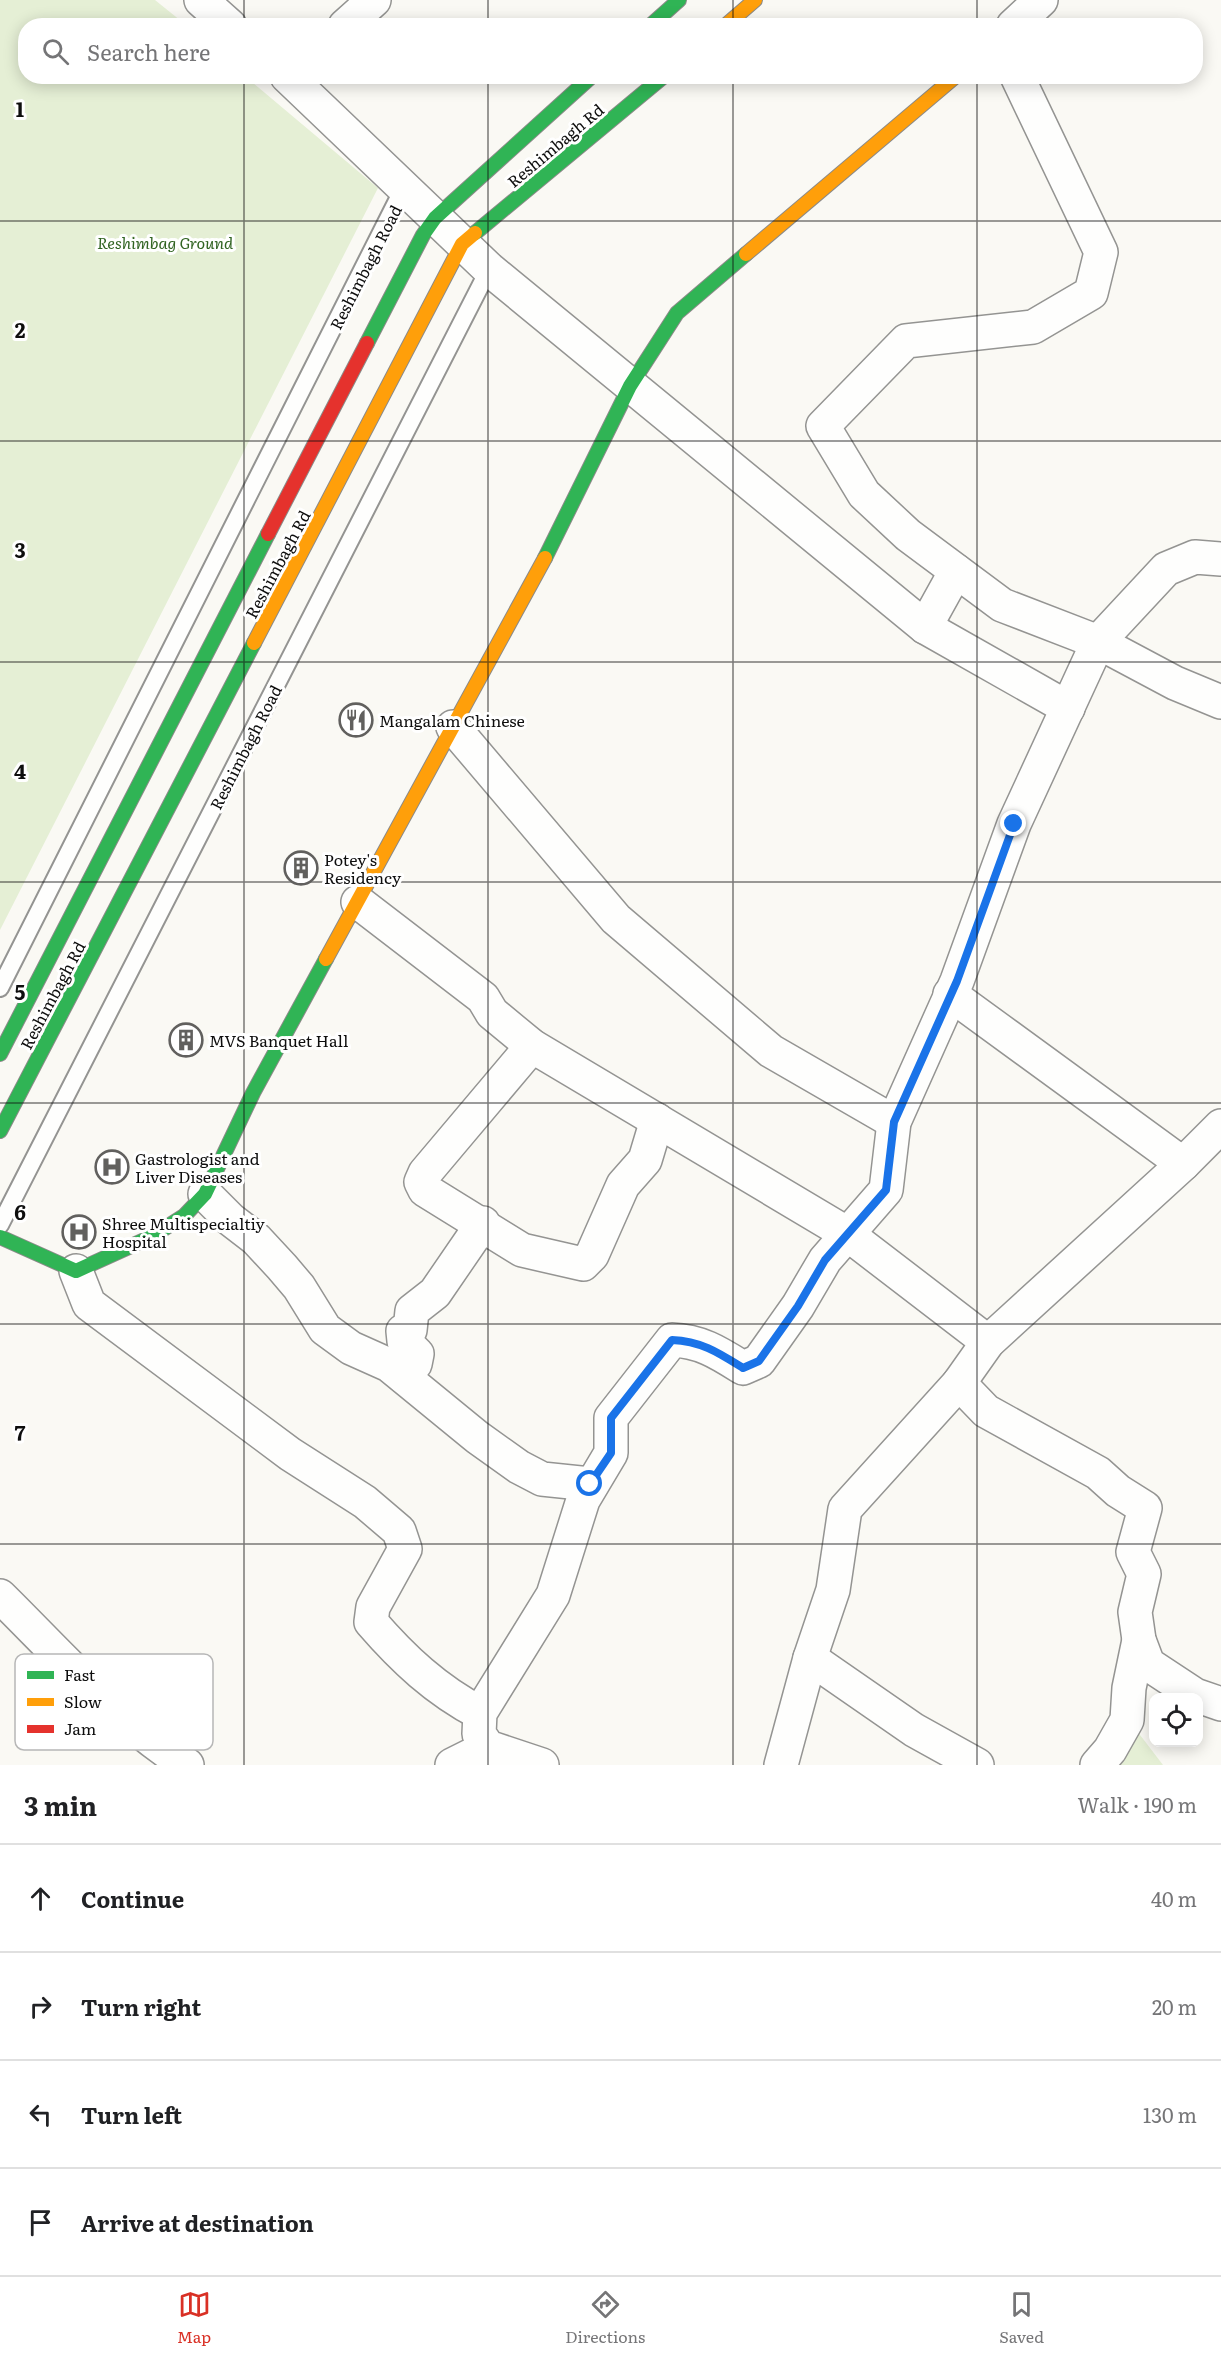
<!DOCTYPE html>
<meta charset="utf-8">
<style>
:root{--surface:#fff;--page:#f6f6f6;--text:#202124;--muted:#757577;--line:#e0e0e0;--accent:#d93025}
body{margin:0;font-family:Literata,serif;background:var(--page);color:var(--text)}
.controls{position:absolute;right:18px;bottom:18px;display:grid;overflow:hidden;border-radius:12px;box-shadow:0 3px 15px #0003}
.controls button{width:54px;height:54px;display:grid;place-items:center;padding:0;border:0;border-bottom:2px solid var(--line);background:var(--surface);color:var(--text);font:30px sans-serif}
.stop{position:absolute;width:18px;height:18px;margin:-14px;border:4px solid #1a73e8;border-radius:50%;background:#fff}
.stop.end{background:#1a73e8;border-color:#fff;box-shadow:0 2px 6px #0008}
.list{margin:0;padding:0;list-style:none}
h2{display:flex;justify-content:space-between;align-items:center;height:78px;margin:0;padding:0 24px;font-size:26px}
h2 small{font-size:20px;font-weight:400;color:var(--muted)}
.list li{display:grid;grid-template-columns:39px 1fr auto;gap:18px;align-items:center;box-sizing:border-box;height:108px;padding:0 24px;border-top:2px solid var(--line)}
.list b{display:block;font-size:22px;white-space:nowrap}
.list em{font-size:20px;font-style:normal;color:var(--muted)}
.icon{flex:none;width:33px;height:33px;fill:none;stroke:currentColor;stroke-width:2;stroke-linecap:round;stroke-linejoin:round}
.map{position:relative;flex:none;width:1221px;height:1765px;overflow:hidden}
.search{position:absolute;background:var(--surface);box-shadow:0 3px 15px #0003;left:18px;right:18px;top:18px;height:66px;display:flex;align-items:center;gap:15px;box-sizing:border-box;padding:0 21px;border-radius:24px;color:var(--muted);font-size:22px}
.sheet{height:510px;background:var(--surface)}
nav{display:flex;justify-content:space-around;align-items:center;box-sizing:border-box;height:84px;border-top:2px solid var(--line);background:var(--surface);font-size:16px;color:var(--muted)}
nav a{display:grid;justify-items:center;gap:3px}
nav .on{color:var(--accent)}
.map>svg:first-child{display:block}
.green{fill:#e5efd5}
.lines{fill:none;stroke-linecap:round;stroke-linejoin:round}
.lane-casing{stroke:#949492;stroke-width:20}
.street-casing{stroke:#949492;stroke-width:36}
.fast-casing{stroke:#8b8a88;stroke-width:16}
.slow-casing{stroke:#8b8a88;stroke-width:16}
.jam-casing{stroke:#8b8a88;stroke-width:16}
.lane{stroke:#fefefd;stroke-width:16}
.street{stroke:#fefefd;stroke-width:33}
.fast{stroke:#30b455;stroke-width:14}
.slow{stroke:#ff9f0a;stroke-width:14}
.jam{stroke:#e5322d;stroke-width:14}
.route{stroke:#1a73e8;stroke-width:8}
.grid{fill:none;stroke:#0e0e0e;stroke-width:1.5;stroke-opacity:0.55}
.labels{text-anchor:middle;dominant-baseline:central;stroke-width:6;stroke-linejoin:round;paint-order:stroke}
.street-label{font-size:16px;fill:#0e0e0e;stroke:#fff}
.park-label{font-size:16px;font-style:italic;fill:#306321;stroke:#fff}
.poi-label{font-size:16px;fill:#0e0e0e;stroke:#fff;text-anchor:start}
.key{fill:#fff;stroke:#b7b7b7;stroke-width:1.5}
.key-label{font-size:16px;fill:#0e0e0e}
.grid-label{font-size:20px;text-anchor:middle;font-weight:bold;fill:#0e0e0e;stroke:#fff;stroke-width:6;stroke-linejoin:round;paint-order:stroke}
</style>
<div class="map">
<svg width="1221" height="1765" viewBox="0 0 1221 1765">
<rect width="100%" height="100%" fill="#faf9f4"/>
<!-- green -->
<g class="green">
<path d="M0,0H155L186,25L26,26V76L246,77L378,188L0,930Z"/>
<path d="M1137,1731L1163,1765H1109Z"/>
</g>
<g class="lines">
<!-- lane casing -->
<g class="lane-casing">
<g id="lane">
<path d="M0,988L404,187"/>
<path d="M0,1225L489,269"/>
</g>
</g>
<!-- street casing -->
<g class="street-casing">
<g id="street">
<path d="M201,0L230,26"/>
<path d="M345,26L374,0"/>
<path d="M1013,26L1041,0"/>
<path d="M287,76L489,269L925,627L1068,708"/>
<path d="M1017,76L1101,252L1091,293L1033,327L906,341L823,426L864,494L908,535L1002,605L1098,642L1175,683L1221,702"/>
<path d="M925,627L956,571"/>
<path d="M453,727L616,919L771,1051L894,1122"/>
<path d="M358,902L483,998L492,1013L532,1046L846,1233L988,1342"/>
<path d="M950,994L1183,1164"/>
<path d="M532,1046L425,1173L421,1182L425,1190L522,1250L583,1264L592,1255L623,1185L645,1160L657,1120"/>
<path d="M205,1194L230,1219L256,1239L282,1267L299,1287L325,1329L351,1348L389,1365L477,1437L519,1467L542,1479L590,1484"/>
<path d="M76,1271L89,1304L290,1454L365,1502L399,1531L405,1549L373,1607L371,1622C403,1659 436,1690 480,1713"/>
<path d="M403,1376L415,1364L417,1354L404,1341L403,1331L410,1330L412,1311L435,1293L483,1223"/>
<path d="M959,1383L986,1411L1098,1473L1118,1491L1145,1508L1133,1552L1144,1574L1135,1612L1139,1640L1148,1664L1195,1695L1221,1704"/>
<path d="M0,1596C58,1653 118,1722 187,1765"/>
<path d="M810,1658L914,1730L977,1765"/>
<path d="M452,1765L488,1747"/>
<path d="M542,1765L488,1747L479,1734L480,1713L553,1595L583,1500L611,1453V1418L672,1340C701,1341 719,1353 743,1368L759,1361L798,1306L825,1260L886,1190L894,1122L957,981L1014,824L1098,642L1166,569L1195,557L1221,559"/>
<path d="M781,1765L810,1658L833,1590L845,1509L959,1383L988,1342L1183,1164L1221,1126"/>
<path d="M1097,1765L1110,1750L1127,1720L1129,1688L1139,1640"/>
</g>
</g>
<!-- fast casing -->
<g class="fast-casing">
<g id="fast">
<path d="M650,26L679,0"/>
<path d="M475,233L664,76"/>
<path d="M367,343L423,235L435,218L592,76"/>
<path d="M545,558L630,386L677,313L746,254"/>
<path d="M0,1054L268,534"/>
<path d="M0,1131L254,643"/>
<path d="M0,1237L76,1271L151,1237L184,1216L205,1194L253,1093L326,959"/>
</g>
</g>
<!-- slow casing -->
<g class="slow-casing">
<g id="slow">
<path d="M725,26L755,0"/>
<path d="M746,254L956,76"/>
<path d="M254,643L462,244L475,233"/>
<path d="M326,959L545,558"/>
</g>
</g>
<!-- jam casing -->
<g class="jam-casing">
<path id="jam" d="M268,534L367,343"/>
</g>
<!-- lane -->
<use href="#lane" class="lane"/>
<!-- street -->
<use href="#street" class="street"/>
<!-- fast -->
<use href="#fast" class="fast"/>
<!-- slow -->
<use href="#slow" class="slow"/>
<!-- jam -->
<use href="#jam" class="jam"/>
</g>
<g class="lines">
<!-- route -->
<path class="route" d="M590,1484L611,1453V1418L672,1340C701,1341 719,1353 743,1368L759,1361L798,1306L825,1260L886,1190L894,1122L957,981L1014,824"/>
</g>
<!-- grid -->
<path class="grid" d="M244,0V26M488,0V26M733,0V26M977,0V26M244,76V1765M488,76V1765M733,76V1765M977,76V1765M0,221H1221M0,441H1221M0,662H1221M0,882H1221M0,1103H1221M0,1324H1221M0,1544H1221"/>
<!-- icons -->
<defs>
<g id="restaurant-ring" transform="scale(1.725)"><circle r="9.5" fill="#fff" stroke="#61605e" stroke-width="1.5"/><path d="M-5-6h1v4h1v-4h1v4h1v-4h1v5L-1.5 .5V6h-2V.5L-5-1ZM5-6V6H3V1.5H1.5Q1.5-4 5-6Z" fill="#61605e"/></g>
<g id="building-ring" transform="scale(1.725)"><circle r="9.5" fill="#fff" stroke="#61605e" stroke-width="1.5"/><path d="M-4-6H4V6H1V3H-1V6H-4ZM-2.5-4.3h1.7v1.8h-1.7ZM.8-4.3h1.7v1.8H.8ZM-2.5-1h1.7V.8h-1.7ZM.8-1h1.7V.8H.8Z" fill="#61605e"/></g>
<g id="hospital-ring" transform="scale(1.725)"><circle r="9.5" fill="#fff" stroke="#61605e" stroke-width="1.5"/><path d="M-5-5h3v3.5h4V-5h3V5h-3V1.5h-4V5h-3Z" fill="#61605e"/></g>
</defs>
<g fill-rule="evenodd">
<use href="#restaurant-ring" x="356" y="720"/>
<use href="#building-ring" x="301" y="868"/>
<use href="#building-ring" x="186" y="1040"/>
<use href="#hospital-ring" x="112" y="1167"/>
<use href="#hospital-ring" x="79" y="1232"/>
</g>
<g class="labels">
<!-- street labels -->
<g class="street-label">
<text transform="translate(555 145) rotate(-40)">Reshimbagh Rd</text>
<text transform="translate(365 267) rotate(-63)">Reshimbagh Road</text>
<text transform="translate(277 564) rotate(-62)">Reshimbagh Rd</text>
<text transform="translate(245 747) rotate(-63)">Reshimbagh Road</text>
<text transform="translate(52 995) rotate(-62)">Reshimbagh Rd</text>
</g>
<!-- park labels -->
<g class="park-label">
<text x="165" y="242">Reshimbag Ground</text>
</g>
<!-- poi labels -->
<g class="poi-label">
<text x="379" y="720">Mangalam Chinese</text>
<text x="324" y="859">Potey's<tspan x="324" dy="18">Residency</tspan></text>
<text x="209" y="1040">MVS Banquet Hall</text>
<text x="135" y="1158">Gastrologist and<tspan x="135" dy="18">Liver Diseases</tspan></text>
<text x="102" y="1223">Shree Multispecialtiy<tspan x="102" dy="18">Hospital</tspan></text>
</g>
</g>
<!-- legend -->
<rect x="15" y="1654" width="198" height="96" rx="9" class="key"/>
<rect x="27" y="1671" width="27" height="8" fill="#30b455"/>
<rect x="27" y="1698" width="27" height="8" fill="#ff9f0a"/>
<rect x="27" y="1725" width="27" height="8" fill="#e5322d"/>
<g class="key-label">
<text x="64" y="1681">Fast</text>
<text x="64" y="1708">Slow</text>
<text x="64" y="1735">Jam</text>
</g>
<g class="grid-label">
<text x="20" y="117">1</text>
<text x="20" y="338">2</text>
<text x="20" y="558">3</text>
<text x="20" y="779">4</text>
<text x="20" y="1000">5</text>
<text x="20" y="1220">6</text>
<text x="20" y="1441">7</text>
</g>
</svg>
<div class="controls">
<button><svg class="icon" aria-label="locate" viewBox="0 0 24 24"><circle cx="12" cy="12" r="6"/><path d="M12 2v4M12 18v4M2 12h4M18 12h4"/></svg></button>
</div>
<div class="stop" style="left:590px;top:1484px"></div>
<div class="stop end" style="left:1014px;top:824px"></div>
<div class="search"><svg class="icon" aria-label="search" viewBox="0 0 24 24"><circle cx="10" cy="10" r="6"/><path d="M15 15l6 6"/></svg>Search here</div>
</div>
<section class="sheet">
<h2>3 min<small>Walk · 190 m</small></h2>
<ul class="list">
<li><svg class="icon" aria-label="ahead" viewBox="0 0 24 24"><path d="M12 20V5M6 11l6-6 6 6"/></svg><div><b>Continue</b></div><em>40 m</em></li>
<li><svg class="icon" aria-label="right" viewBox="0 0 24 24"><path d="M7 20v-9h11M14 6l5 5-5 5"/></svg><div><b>Turn right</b></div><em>20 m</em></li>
<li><svg class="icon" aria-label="left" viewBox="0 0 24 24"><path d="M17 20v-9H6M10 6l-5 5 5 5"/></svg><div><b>Turn left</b></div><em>130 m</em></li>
<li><svg class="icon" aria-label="arrive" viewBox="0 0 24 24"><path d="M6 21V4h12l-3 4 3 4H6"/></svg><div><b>Arrive at destination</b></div></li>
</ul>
</section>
<nav>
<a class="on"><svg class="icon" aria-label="map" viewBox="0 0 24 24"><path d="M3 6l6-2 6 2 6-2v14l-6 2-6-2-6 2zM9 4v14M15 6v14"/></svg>Map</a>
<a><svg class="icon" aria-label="directions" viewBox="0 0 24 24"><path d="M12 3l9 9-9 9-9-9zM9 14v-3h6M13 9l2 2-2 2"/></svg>Directions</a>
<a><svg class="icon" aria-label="saved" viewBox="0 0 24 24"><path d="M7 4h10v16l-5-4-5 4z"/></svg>Saved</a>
</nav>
